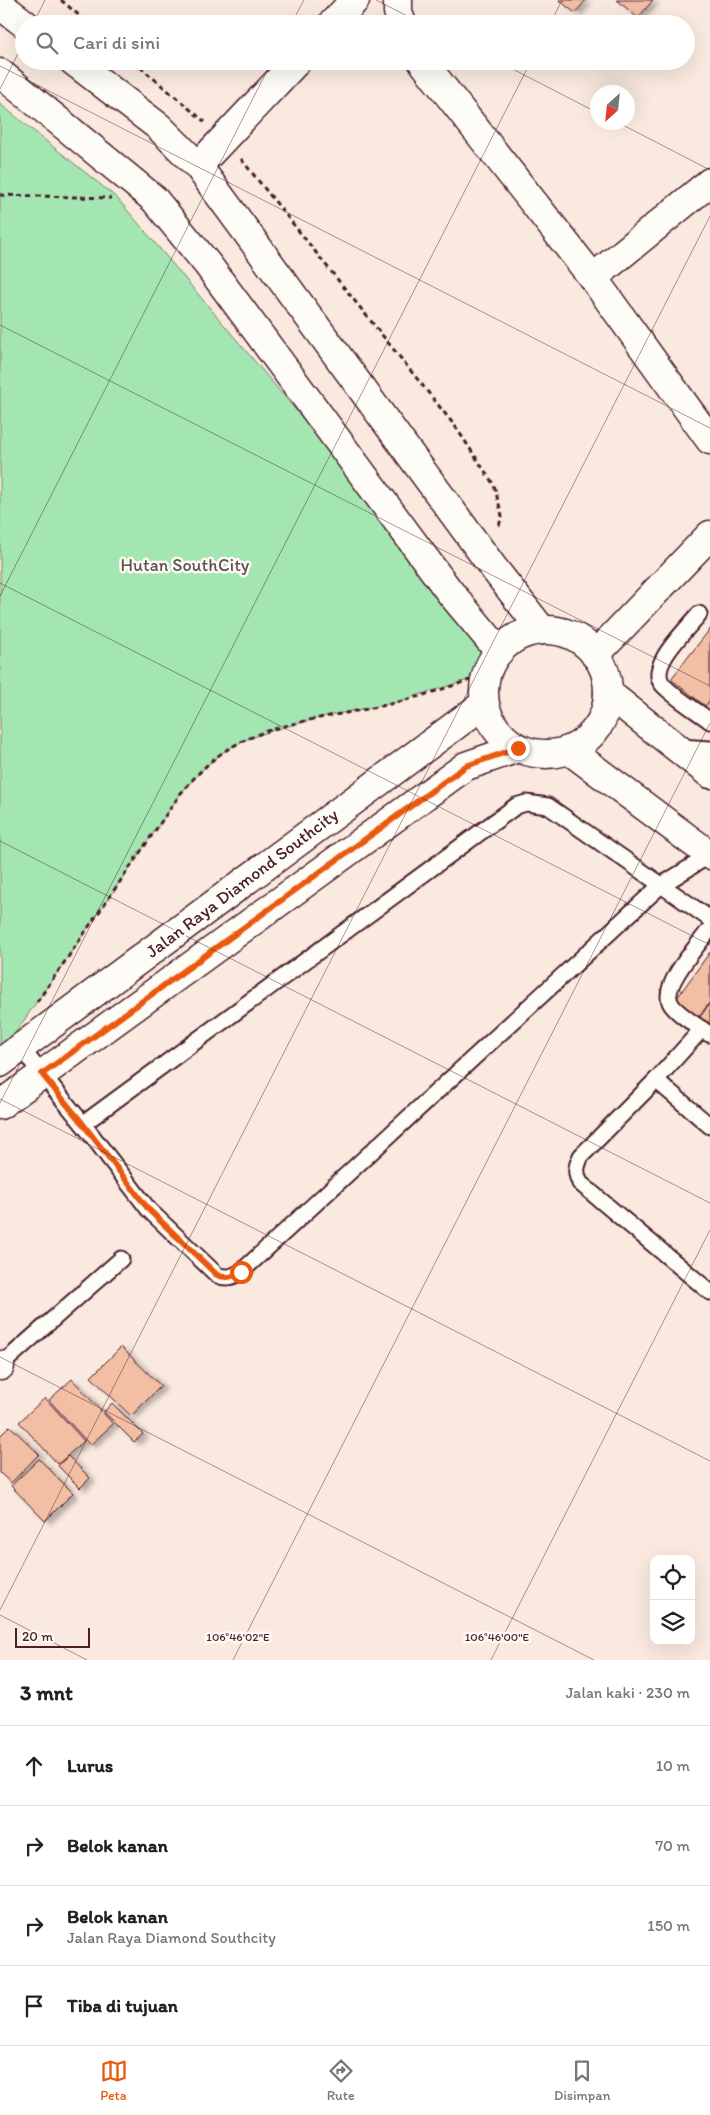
<!DOCTYPE html>
<html lang="id">
<meta charset="utf-8">
<style>
:root{--surface:#fff;--page:#f6f6f6;--text:#222;--muted:#767676;--line:#e0e0e0;--accent:#ea580c}
body{margin:0;font-family:Itim,sans-serif;background:var(--page);color:var(--text)}
.controls{position:absolute;right:15px;bottom:15px;display:grid;overflow:hidden;border-radius:10px;box-shadow:0 5px 20px #0002}
.controls button{width:45px;height:45px;display:grid;place-items:center;padding:0;border:0;border-bottom:1px solid var(--line);background:var(--surface);color:var(--text);font:25px sans-serif}
.compass{position:absolute;left:590px;top:85px;width:45px;height:45px;border-radius:50%;background:var(--surface);box-shadow:0 5px 20px #0002;rotate:207deg}
.scale{position:absolute;left:15px;bottom:12px;width:75px;box-sizing:border-box;padding-left:5px;border:2px solid #4a1f2b;border-top:0;font-size:14px;line-height:18px;white-space:nowrap;color:#4a1f2b;-webkit-text-stroke:4px #fdfcf7;paint-order:stroke}
.stop{position:absolute;width:15px;height:15px;margin:-11px;border:4px solid #ea580c;border-radius:50%;background:#fff}
.stop.end{background:#ea580c;border-color:#fff;box-shadow:0 1px 5px #0008}
.list{margin:0;padding:0;list-style:none}
h2{display:flex;justify-content:space-between;align-items:center;height:65px;margin:0;padding:0 20px;font-size:21px}
h2 small{font-size:16px;font-weight:400;color:var(--muted)}
.list li{display:grid;grid-template-columns:32px 1fr auto;gap:15px;align-items:center;box-sizing:border-box;height:80px;padding:0 20px;border-top:1px solid var(--line)}
.list b{display:block;font-size:19px;white-space:nowrap}
.list p{margin:0;font-size:16px;white-space:nowrap;color:var(--muted)}
.list em{font-size:16px;font-style:normal;color:var(--muted)}
.icon{flex:none;width:28px;height:28px;fill:none;stroke:currentColor;stroke-width:2;stroke-linecap:round;stroke-linejoin:round}
.map{position:relative;flex:none;width:710px;height:1660px;overflow:hidden}
.search{position:absolute;background:var(--surface);box-shadow:0 5px 20px #0002;left:15px;right:15px;top:15px;height:55px;display:flex;align-items:center;gap:12px;box-sizing:border-box;padding:0 18px;border-radius:28px;color:var(--muted);font-size:19px}
.sheet{height:385px;background:var(--surface)}
nav{display:flex;justify-content:space-around;align-items:center;box-sizing:border-box;height:70px;border-top:1px solid var(--line);background:var(--surface);font-size:14px;color:var(--muted)}
nav a{display:grid;justify-items:center;gap:2px}
nav .on{color:var(--accent)}
.map>svg:first-child{display:block}
.green{fill:#a4e6b1;stroke:#77826e}
.building{fill:#f2bea4;stroke:#4a1f2b;filter:url(#shadow)}
.lines{fill:none;stroke-linecap:round;stroke-linejoin:round}
.lane-casing{stroke:#4a1f2b;stroke-width:19}
.street-casing{stroke:#4a1f2b;stroke-width:31}
.secondary-casing{stroke:#4a1f2b;stroke-width:31}
.path{stroke:#4a1f2b;stroke-width:3;stroke-dasharray:5 4;stroke-linecap:butt}
.lane{stroke:#fdfcf7;stroke-width:15}
.street{stroke:#fdfcf7;stroke-width:28}
.secondary{stroke:#fdfcf7;stroke-width:28}
.route{stroke:#ea580c;stroke-width:6}
.ticks{fill:none;stroke:#4a1f2b;stroke-width:1;stroke-opacity:0.45}
.labels{text-anchor:middle;dominant-baseline:central;stroke-width:5;stroke-linejoin:round;paint-order:stroke}
.park-label{font-size:18px;fill:#60514c;stroke:#fdfcf7}
.street-label{font-size:18px;fill:#4a1f2b;stroke:#fdfcf7}
.ticks-label{font-size:12px;text-anchor:middle;fill:#4a1f2b;stroke:#fdfcf7;stroke-width:5;stroke-linejoin:round;paint-order:stroke}
</style>
<div class="map">
<svg width="710" height="1660" viewBox="0 0 710 1660">
<defs>
<filter id="shadow"><feDropShadow dx="5.5" dy="3" stdDeviation="2.5" flood-color="#0004"/></filter>
</defs>
<rect width="100%" height="100%" fill="#fae9de"/>
<filter id="ink" filterUnits="userSpaceOnUse"><feTurbulence type="fractalNoise" baseFrequency=".02" numOctaves="2"/><feDisplacementMap in="SourceGraphic" scale="10" xChannelSelector="R" yChannelSelector="G"/><feConvolveMatrix kernelMatrix="1 2 1 2 8 2 1 2 1" color-interpolation-filters="sRGB"/></filter>
<g filter="url(#ink)">
<!-- green -->
<path class="green" d="M0,104L117,198L499,651L485,675L393,703L322,717L274,730L245,740L223,752L204,768L181,793L0,1055Z"/>
<!-- building -->
<g class="building">
<path d="M559,0H586L575,13Z"/>
<path d="M617,0H653L638,18Z"/>
<path d="M710,629V700L705,706L671,679Z"/>
<path d="M710,952V1002L697,1019L674,1002Z"/>
<path d="M710,1003V1028L698,1020Z"/>
<path d="M121,1347L161,1386L131,1416L91,1377Z"/>
<path d="M72,1379L113,1424L90,1445L49,1400Z"/>
<path d="M45,1398L84,1441L58,1464L19,1422Z"/>
<path d="M112,1403L143,1434L134,1442L104,1412Z"/>
<path d="M10,1426L39,1454L11,1483L0,1473V1436Z"/>
<path d="M68,1456L90,1478L80,1488L58,1466Z"/>
<path d="M39,1459L73,1493L45,1521L11,1486Z"/>
</g>
<g class="lines">
<!-- lane casing -->
<g class="lane-casing">
<g id="lane">
<path d="M699,614C687,630 646,666 663,685C674,697 697,711 710,721"/>
<path d="M680,747L710,749"/>
<path d="M702,1029L656,1080L581,1156C576,1167 575,1172 580,1183L710,1292"/>
<path d="M709,1034C699,1027 674,1012 670,1002C662,984 699,944 710,929"/>
<path d="M20,1047L83,1124L149,1210L217,1275C227,1279 232,1277 241,1272L660,886L710,855"/>
<path d="M656,1080L710,1126"/>
<path d="M83,1124L516,806L526,803L548,806L710,919"/>
<path d="M0,1366L121,1259"/>
</g>
</g>
<!-- street casing -->
<g class="street-casing">
<g id="street">
<path d="M398,0V12L402,24"/>
<path d="M0,5L25,24"/>
<path d="M332,24L355,0"/>
<path d="M73,61L159,127L198,166L492,566L542,630"/>
<path d="M422,61L593,278L710,440"/>
<path d="M0,73L154,199L208,265L449,591L499,651"/>
<path d="M198,166L297,61"/>
<path d="M593,278L710,182"/>
<path d="M595,655L710,535"/>
<path d="M0,1365V1366"/>
</g>
</g>
<!-- secondary casing -->
<g class="secondary-casing">
<g id="secondary">
<circle cx="546" cy="692" r="62"/>
<path d="M608,693L710,774"/>
<path d="M569,750L710,855"/>
<path d="M0,1063L484,704"/>
<path d="M0,1105L466,766L518,748"/>
</g>
</g>
<!-- path -->
<g class="path">
<path d="M61,0L89,24"/>
<path d="M133,61L205,122"/>
<path d="M241,159L455,426L494,485L502,516L498,529"/>
<path d="M0,195L111,198"/>
<path d="M37,1002L181,793C194,778 206,764 222,753C270,720 339,717 394,703C420,697 445,688 470,680"/>
</g>
<!-- lane -->
<use href="#lane" class="lane"/>
<!-- street -->
<use href="#street" class="street"/>
<!-- secondary -->
<use href="#secondary" class="secondary"/>
</g>
</g>
<g class="lines" filter="url(#ink)">
<!-- route -->
<path class="route" d="M241,1272C232,1277 227,1279 217,1275L149,1210L83,1124L42,1074L466,766L518,748"/>
</g>
<!-- ticks -->
<path class="ticks" d="M376,0L423,24M33,24L45,0M291,24L304,0M550,24L562,0M497,61L598,113M0,66L710,428M0,89L24,42M617,122L710,170M0,325L710,686M0,583L710,945M0,596L272,61M0,841L710,1203M0,1099L710,1461M0,1103L531,61M0,1357L594,1660M0,1610L710,216M0,1615L87,1660M233,1660L710,723M491,1660L710,1230"/>
<g class="labels">
<!-- park labels -->
<g class="park-label">
<text x="185" y="565">Hutan SouthCity</text>
</g>
<!-- street labels -->
<g class="street-label">
<text transform="translate(242 883) rotate(-37)">Jalan Raya Diamond Southcity</text>
</g>
</g>
<g class="ticks-label">
<text x="238" y="1641">106°46'02"E</text>
<text x="497" y="1641">106°46'00"E</text>
</g>
</svg>
<div class="controls">
<button><svg class="icon" aria-label="locate" viewBox="0 0 24 24"><circle cx="12" cy="12" r="6"/><path d="M12 2v4M12 18v4M2 12h4M18 12h4"/></svg></button>
<button><svg class="icon" aria-label="layers" viewBox="0 0 24 24"><path d="M12 4l9 5-9 5-9-5zM3 14l9 5 9-5"/></svg></button>
</div>
<svg class="compass" viewBox="-18 -18 36 36"><path d="M0-13l5 13h-10z" fill="#e53935"/><path d="M0 13l5-13h-10z" fill="#767676"/></svg>
<div class="scale">20 m</div>
<div class="stop" style="left:241px;top:1272px"></div>
<div class="stop end" style="left:518px;top:748px"></div>
<div class="search"><svg class="icon" aria-label="search" viewBox="0 0 24 24"><circle cx="10" cy="10" r="6"/><path d="M15 15l6 6"/></svg>Cari di sini</div>
</div>
<section class="sheet">
<h2>3 mnt<small>Jalan kaki · 230 m</small></h2>
<ul class="list">
<li><svg class="icon" aria-label="ahead" viewBox="0 0 24 24"><path d="M12 20V5M6 11l6-6 6 6"/></svg><div><b>Lurus</b></div><em>10 m</em></li>
<li><svg class="icon" aria-label="right" viewBox="0 0 24 24"><path d="M7 20v-9h11M14 6l5 5-5 5"/></svg><div><b>Belok kanan</b></div><em>70 m</em></li>
<li><svg class="icon" aria-label="right" viewBox="0 0 24 24"><path d="M7 20v-9h11M14 6l5 5-5 5"/></svg><div><b>Belok kanan</b><p>Jalan Raya Diamond Southcity</p></div><em>150 m</em></li>
<li><svg class="icon" aria-label="arrive" viewBox="0 0 24 24"><path d="M6 21V4h12l-3 4 3 4H6"/></svg><div><b>Tiba di tujuan</b></div></li>
</ul>
</section>
<nav>
<a class="on"><svg class="icon" aria-label="map" viewBox="0 0 24 24"><path d="M3 6l6-2 6 2 6-2v14l-6 2-6-2-6 2zM9 4v14M15 6v14"/></svg>Peta</a>
<a><svg class="icon" aria-label="directions" viewBox="0 0 24 24"><path d="M12 3l9 9-9 9-9-9zM9 14v-3h6M13 9l2 2-2 2"/></svg>Rute</a>
<a><svg class="icon" aria-label="saved" viewBox="0 0 24 24"><path d="M7 4h10v16l-5-4-5 4z"/></svg>Disimpan</a>
</nav>
